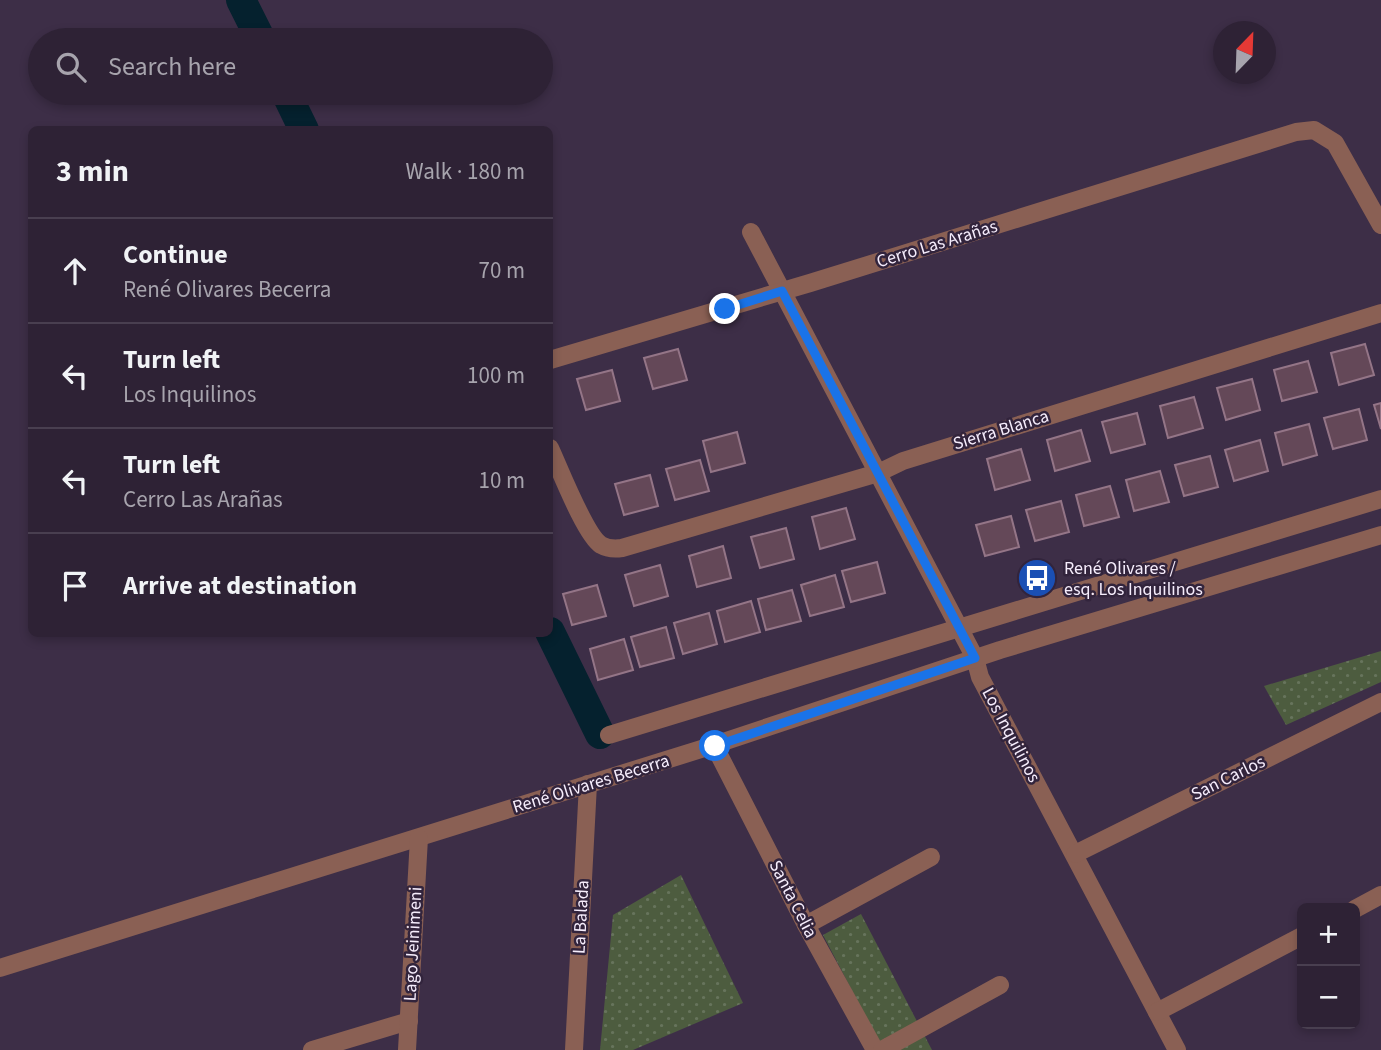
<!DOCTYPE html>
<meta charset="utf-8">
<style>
:root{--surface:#2e2235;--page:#3a2f41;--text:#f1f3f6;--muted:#a7a4ad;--line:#493f50}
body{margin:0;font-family:"Source Sans 3",sans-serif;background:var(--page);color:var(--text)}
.controls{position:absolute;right:21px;bottom:21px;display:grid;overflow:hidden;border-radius:10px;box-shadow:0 4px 10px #0003}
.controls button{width:63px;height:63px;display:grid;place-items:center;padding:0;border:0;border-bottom:2px solid var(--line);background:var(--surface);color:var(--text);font:35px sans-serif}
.compass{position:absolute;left:1213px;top:21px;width:63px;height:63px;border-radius:50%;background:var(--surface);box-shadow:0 4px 10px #0003;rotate:23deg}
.stop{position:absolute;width:21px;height:21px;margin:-16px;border:5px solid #1a73e8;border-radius:50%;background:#fff}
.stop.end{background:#1a73e8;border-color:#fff;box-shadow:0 2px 7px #0008}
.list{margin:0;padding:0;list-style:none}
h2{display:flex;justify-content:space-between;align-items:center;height:91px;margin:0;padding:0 28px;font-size:30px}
h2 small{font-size:23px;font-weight:400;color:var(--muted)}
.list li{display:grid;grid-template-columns:46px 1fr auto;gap:21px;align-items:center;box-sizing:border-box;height:105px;padding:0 28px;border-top:2px solid var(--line)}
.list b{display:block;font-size:26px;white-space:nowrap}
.list p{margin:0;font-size:23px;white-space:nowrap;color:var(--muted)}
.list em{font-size:23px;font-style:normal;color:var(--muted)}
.icon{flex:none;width:38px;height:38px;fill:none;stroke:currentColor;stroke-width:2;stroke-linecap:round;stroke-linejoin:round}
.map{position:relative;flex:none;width:1381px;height:1050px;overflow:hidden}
.search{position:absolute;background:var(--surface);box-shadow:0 4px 10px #0003;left:28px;top:28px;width:525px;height:77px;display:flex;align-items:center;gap:18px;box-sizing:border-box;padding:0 24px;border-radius:38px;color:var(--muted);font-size:26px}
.panel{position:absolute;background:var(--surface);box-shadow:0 4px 10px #0003;left:28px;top:126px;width:525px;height:511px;border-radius:10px}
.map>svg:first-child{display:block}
.grass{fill:url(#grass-dots)}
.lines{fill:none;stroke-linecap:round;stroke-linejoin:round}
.canal{stroke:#05212e;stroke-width:30}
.building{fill:#644858;stroke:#947587;stroke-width:2}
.minor{stroke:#8a6054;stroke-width:18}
.route{stroke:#1a73e8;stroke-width:9}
.labels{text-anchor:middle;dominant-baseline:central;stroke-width:5;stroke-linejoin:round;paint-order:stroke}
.street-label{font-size:18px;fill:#f6edfc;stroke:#32243c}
.poi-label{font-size:18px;fill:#f6edfc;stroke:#32243c;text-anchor:start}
</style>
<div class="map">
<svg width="1381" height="1050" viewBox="0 0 1381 1050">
<defs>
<pattern id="grass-dots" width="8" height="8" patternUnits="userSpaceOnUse" patternTransform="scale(1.75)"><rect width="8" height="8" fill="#4d5c3f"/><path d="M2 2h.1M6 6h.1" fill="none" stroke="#67745c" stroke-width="1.8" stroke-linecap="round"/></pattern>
</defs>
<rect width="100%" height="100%" fill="#3d2e47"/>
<!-- grass -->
<g class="grass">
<path d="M1381,651V682L1286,725L1264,686Z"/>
<path d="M681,875L743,1003L633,1050H600L613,915Z"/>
<path d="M861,914L932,1050H883L823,935Z"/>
</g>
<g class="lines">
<!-- canal -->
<g class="canal">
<path d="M241,0L261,40"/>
<path d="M286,93L304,130"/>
<path d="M550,632L600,734"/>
</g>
</g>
<!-- building -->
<g class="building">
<path d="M1365,344L1374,375L1339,385L1331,353Z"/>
<path d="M678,349L687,380L653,389L644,358Z"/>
<path d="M1308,361L1317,392L1282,401L1274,370Z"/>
<path d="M612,370L620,401L586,410L577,379Z"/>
<path d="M1252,379L1260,410L1226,420L1217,388Z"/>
<path d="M1194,397L1203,428L1168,438L1160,406Z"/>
<path d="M1381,403V429L1374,405Z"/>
<path d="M1359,409L1367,440L1333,449L1324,418Z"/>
<path d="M1137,413L1145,444L1111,453L1102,422Z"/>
<path d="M1309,424L1317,455L1283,465L1275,433Z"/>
<path d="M1081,430L1090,461L1055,471L1047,440Z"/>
<path d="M737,432L745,463L711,472L703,441Z"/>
<path d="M1260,440L1268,471L1234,481L1225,450Z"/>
<path d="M1021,449L1030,480L995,490L987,459Z"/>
<path d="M1210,456L1218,487L1184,496L1175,465Z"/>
<path d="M700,460L709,491L675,500L666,469Z"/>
<path d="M1160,471L1169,502L1134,511L1126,480Z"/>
<path d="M650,475L658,506L624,515L615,484Z"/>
<path d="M1110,486L1119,517L1084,526L1076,495Z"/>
<path d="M1061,501L1069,532L1035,541L1026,510Z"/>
<path d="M846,508L855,539L820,549L812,517Z"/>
<path d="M1011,516L1019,547L985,556L976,525Z"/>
<path d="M786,528L794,559L760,568L751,537Z"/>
<path d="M723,546L731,578L697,587L689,556Z"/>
<path d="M877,562L885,593L851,602L842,571Z"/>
<path d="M660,565L668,596L634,606L625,575Z"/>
<path d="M835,575L844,607L810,616L801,585Z"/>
<path d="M597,585L606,616L572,625L563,594Z"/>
<path d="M792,590L801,621L766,630L758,599Z"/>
<path d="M751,601L760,632L725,642L717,611Z"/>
<path d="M709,613L717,644L683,654L674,623Z"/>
<path d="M666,627L674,658L640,667L631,637Z"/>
<path d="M624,639L633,670L598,680L590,649Z"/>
</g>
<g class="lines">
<!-- minor -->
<g class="minor">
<path d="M751,232L975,658L980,677L1177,1050"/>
<path d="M550,360L810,283L1296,132L1314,130L1335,143L1381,225"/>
<path d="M550,448C559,467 585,535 601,545C608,549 615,549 622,548L878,473L903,461L1381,313"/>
<path d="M609,735L1381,499"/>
<path d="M714,745L806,925L875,1050"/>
<path d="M1075,854L1381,702"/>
<path d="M1355,909L1381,895"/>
<path d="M806,925L931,857"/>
<path d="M0,968L714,745L1000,650L1381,535"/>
<path d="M1157,1012L1302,936"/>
<path d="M312,1050L409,1021"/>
<path d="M407,1050L419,838"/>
<path d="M574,1050L588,784"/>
<path d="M882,1050L1000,985"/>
</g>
</g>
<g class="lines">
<!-- route -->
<path class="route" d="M715,746L975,658L782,291L725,309"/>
</g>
<!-- icons -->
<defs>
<g id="bus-disc" transform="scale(2.0125)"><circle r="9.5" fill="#1a4fb4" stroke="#32243c"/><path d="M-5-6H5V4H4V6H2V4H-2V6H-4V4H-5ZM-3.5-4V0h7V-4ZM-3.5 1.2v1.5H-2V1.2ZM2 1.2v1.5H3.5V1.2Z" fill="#fff"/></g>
</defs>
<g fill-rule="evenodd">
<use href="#bus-disc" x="1037" y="578"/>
</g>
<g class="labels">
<!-- street labels -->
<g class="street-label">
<text transform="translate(937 244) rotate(-17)">Cerro Las Arañas</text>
<text transform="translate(1001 430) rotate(-17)">Sierra Blanca</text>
<text transform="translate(1011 735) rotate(62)">Los Inquilinos</text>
<text transform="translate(1228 778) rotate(-26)">San Carlos</text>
<text transform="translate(591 784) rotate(-17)">René Olivares Becerra</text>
<text transform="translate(793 899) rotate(63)">Santa Celia</text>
<text transform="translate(581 917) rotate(-87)">La Balada</text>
<text transform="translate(413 944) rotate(-87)">Lago Jeinimeni</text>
</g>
<!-- poi labels -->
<g class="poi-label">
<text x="1064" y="568">René Olivares /<tspan x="1064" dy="21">esq. Los Inquilinos</tspan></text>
</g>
</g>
</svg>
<div class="controls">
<button>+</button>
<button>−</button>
</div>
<svg class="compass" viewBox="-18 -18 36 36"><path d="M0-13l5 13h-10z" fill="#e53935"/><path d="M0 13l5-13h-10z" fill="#a7a4ad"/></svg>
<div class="stop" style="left:715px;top:746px"></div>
<div class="stop end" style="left:725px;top:309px"></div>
<div class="search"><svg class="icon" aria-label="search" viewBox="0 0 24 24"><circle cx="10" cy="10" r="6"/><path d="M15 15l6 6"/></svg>Search here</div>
<section class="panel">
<h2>3 min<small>Walk · 180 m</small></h2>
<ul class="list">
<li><svg class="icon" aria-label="ahead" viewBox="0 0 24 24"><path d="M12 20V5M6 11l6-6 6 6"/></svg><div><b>Continue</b><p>René Olivares Becerra</p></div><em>70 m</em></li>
<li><svg class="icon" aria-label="left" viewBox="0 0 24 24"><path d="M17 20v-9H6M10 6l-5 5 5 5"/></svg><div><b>Turn left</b><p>Los Inquilinos</p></div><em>100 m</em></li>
<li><svg class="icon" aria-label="left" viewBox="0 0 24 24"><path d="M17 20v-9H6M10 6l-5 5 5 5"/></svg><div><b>Turn left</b><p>Cerro Las Arañas</p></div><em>10 m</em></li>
<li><svg class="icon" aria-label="arrive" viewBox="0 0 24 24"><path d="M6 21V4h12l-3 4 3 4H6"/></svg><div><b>Arrive at destination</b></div></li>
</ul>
</section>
</div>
